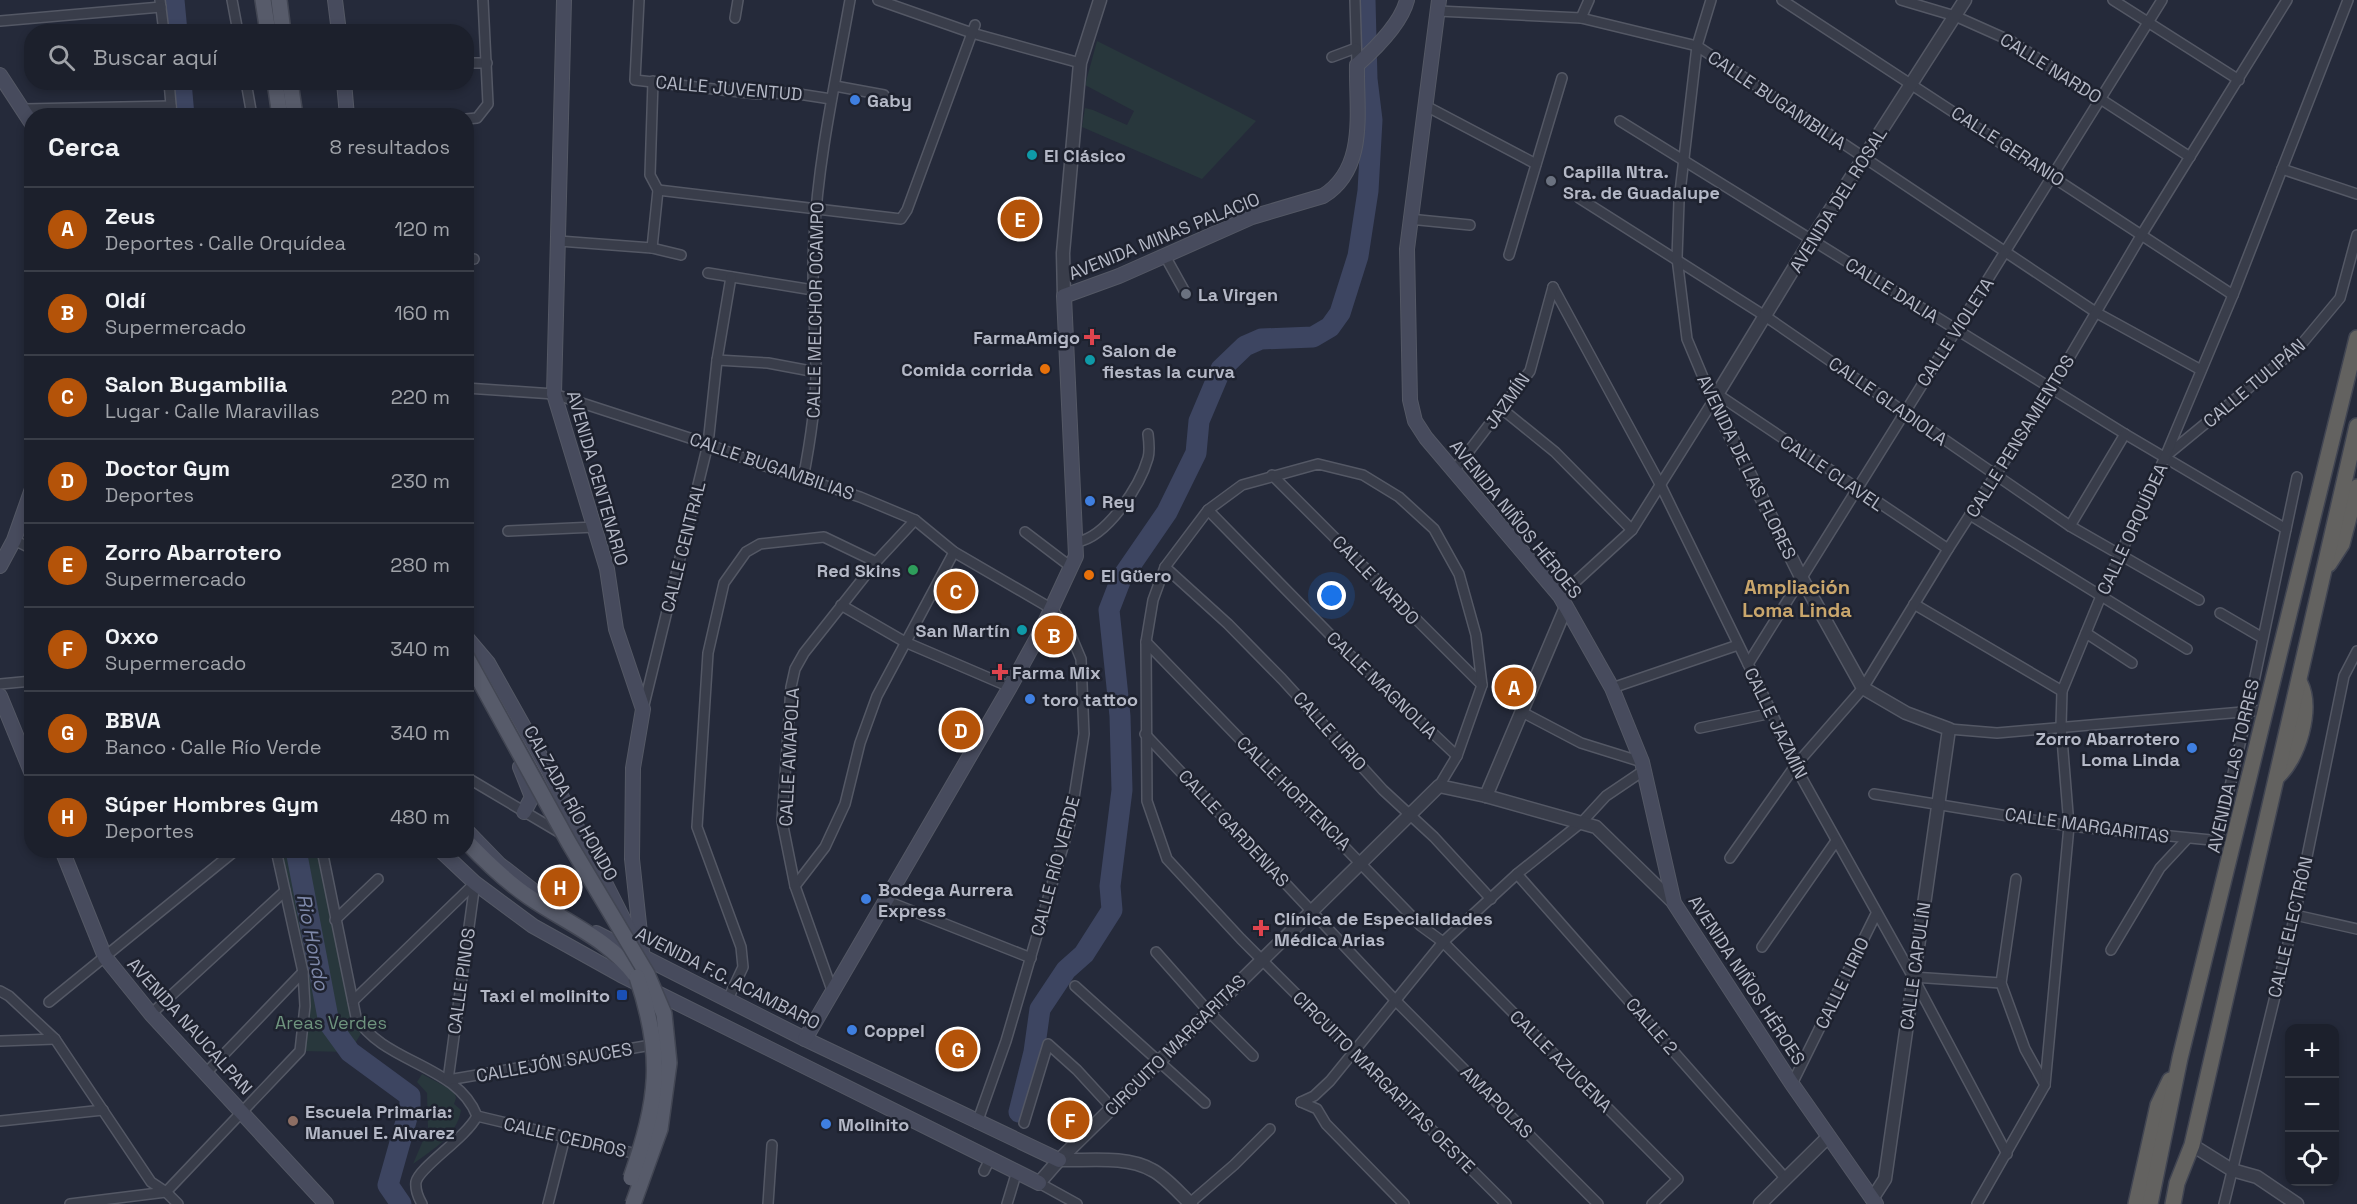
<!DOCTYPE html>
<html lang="es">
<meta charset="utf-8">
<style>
:root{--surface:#1c202c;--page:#252834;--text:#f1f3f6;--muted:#a0a3a9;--line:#3a3e48;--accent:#b45309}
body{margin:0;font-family:"Space Grotesk",sans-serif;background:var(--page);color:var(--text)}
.controls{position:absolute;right:18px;bottom:18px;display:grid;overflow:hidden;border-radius:12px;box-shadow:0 3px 9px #0003}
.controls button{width:54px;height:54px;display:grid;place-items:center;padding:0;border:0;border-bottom:2px solid var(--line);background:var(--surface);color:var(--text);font:30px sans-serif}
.you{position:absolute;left:1332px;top:596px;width:21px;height:21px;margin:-15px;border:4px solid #fff;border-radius:50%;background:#1a73e8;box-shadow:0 0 0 9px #1a73e833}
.badge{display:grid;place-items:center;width:39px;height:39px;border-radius:50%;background:var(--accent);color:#fff;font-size:20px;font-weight:700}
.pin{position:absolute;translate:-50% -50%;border:3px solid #fff;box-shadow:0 2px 6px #0006}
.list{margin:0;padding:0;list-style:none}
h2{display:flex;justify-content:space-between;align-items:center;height:78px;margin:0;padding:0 24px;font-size:26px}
h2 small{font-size:20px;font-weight:400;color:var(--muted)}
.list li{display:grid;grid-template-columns:39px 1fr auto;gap:18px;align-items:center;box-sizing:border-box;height:84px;padding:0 24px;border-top:2px solid var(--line)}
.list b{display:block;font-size:22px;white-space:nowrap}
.list p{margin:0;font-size:20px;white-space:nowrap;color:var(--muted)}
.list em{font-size:20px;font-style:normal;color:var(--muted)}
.icon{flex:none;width:33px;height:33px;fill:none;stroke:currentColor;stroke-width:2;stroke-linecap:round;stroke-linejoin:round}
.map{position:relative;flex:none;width:2357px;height:1204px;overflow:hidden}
.search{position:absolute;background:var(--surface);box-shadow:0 3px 9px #0003;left:24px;top:24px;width:450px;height:66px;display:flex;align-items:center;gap:15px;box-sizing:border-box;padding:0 21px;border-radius:24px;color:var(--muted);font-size:22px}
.panel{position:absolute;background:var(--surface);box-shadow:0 3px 9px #0003;left:24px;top:108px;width:450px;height:750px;border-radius:24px}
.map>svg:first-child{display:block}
.green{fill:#28373c}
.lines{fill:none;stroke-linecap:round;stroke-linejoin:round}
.river{stroke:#3d4561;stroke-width:21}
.minor-casing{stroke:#545865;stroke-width:12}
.tertiary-casing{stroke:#545865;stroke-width:15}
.secondary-casing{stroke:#545865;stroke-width:16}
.primary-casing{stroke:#424653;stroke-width:18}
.trunk-casing{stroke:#414552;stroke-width:18}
.minor{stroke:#393d4a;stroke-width:9}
.tertiary{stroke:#393d4a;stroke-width:12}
.secondary{stroke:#474b5d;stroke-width:14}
.primary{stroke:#575b6a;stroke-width:15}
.trunk{stroke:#636260;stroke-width:15}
.primary-bridge-casing{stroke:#424653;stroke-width:18;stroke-linecap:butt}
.primary-bridge{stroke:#575b6a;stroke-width:15}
.shop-dot{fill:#3f7fe0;stroke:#1e222f;stroke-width:2}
.culture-dot{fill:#0f9aa8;stroke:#1e222f;stroke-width:2}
.worship-dot{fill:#6b7280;stroke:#1e222f;stroke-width:2}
.health-dot{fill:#e0444e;stroke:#1e222f;stroke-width:2}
.food-dot{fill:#e8710a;stroke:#1e222f;stroke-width:2}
.leisure-dot{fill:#2e9e5b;stroke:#1e222f;stroke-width:2}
.transit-dot{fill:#1a4fb4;stroke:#1e222f;stroke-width:2}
.education-dot{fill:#8d6e63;stroke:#1e222f;stroke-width:2}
.labels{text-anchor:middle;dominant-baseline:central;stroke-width:5;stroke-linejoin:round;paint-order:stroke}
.street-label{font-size:18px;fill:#b4b8c6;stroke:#1e222f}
.poi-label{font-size:18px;font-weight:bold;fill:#b4b8c6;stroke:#1e222f;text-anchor:start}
.park-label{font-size:18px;fill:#6e947e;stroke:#1e222f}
.neighbourhood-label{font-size:20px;font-weight:bold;fill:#c9a66c;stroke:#1e222f}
.water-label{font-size:20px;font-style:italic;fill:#7f89aa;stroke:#1e222f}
</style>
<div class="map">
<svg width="2357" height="1204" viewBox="0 0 2357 1204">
<rect width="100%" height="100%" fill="#252a3a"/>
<!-- green -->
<g class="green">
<path d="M1357,0H1372L1371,40L1358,48Z"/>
<path d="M1097,41L1239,112L1256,121L1202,179L1082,127L1085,108L1093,110L1127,125L1134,111L1085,85Z"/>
<path d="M277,851H330L333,920L363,1030L350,1052L300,1051L305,1006Z"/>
<path d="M422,1074L454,1091L456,1098L454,1104L461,1110C457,1136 433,1149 413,1164L428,1129L427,1093L417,1082Z"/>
</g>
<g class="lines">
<!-- river -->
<g class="river">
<path d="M174,0L177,32"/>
<path d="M181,82L184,116"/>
<path d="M296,850L329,1023L350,1052L410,1096V1107L388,1185L401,1204"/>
<path d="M1019,1112L1034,1052L1040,1009L1066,970L1084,954L1112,910L1110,886L1122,790L1120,716L1109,610L1121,579L1167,512L1196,453L1199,421L1221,369L1245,346L1261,339L1313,337L1330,327L1340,313L1358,256L1368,191L1372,120L1367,79L1365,0"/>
</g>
<!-- minor casing -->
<g class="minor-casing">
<g id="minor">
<path d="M160,0L164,32"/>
<path d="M232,0L238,32"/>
<path d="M639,0L635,80L757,94L792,93L831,99"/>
<path d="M878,0L972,33L1080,63"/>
<path d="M1355,0L1357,65"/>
<path d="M1782,0L2233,295"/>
<path d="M1901,0L1955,16L2011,41L2190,157"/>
<path d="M2113,0L2239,80"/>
<path d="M1438,11L1581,18L1697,46L2097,313L2201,370"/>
<path d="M735,18L738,0"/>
<path d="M1581,18L1589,0"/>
<path d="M0,21L161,7"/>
<path d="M1332,57L1356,48"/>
<path d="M466,63H487"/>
<path d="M169,82L172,116"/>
<path d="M246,82L252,116"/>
<path d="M835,86L884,95"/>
<path d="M1424,105L1536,164"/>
<path d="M24,109L171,106"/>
<path d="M466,119L477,118L488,104L483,0"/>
<path d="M1620,121L2125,434L2286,529"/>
<path d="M2282,169L2357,194"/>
<path d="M658,190L901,219L907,210L975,25"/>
<path d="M1579,198L1765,316L2070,526L2199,600"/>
<path d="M1409,219L1470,225"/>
<path d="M559,241L652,248L681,255"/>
<path d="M652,248L658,190L650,175L653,81"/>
<path d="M1509,255L1562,78"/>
<path d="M1165,256L1185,292"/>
<path d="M466,259H474"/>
<path d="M708,273L813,290"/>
<path d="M1553,287L1661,486L1772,713L1795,766L1913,977L2007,1154"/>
<path d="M717,360L768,363L816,372"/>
<path d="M466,388L554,394L708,444L756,463L860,497L915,520L954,552L1052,609L1070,633L1081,659L1084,734L1070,823L1006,1041L977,1123"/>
<path d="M1717,394L1948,549"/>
<path d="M1502,409L1555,452L1632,530"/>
<path d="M2167,455L2300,346L2340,298L2357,235"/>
<path d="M1453,472L1530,371L1553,287"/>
<path d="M1272,475L1482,685"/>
<path d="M803,479C810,443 816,407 816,371C815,326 811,283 814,239C818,158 836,79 850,0"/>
<path d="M1208,510L1348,653L1457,756"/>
<path d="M1970,515L2187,649"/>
<path d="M19,523L32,532"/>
<path d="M2070,526L2125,434"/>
<path d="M508,531L595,527"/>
<path d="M1025,532L1071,567"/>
<path d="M14,540L32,549"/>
<path d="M1077,542C1107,537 1140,486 1148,458C1150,451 1149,442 1148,434"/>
<path d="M1165,567L1228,624L1282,679L1383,790L1434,837L1491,899"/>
<path d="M1560,596L1632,530L1713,401L1687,339L1677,258L1679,201L1697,46L1711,0"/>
<path d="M1914,604L2062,691"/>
<path d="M841,605L905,642L1010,687"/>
<path d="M2220,613L2261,637"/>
<path d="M2086,633L2132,663"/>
<path d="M1146,642L1421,926L1443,942L1678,1179L1652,1204"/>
<path d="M1748,664L2162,0"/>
<path d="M0,684L32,681"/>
<path d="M1612,688L1738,645"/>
<path d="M643,709L708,444L717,360L731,277"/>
<path d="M1522,712L1581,743L1642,762"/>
<path d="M1700,728L1772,713"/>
<path d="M1949,729L1997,733L2266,710"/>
<path d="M1145,734L1396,1001L1598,1204"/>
<path d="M466,777L562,834"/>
<path d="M1439,786L1457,756L1482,685L1476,635L1459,574L1434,529L1399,497L1363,475L1318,464L1242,485L1208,510L1165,567L1153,600L1146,642L1147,801L1167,859L1241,939L1506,1204"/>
<path d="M1874,794L2069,826L2221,841"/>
<path d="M2217,841L2248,710L2297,477"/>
<path d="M322,850L356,1017C384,1064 457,1064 477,1116C466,1138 419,1167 416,1182C415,1190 418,1197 422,1204"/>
<path d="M1730,858L1795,766L1863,688L1948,549L2052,387L2142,234L2287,0"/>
<path d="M1517,874L1786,1179"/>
<path d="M2016,879L2001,983L2025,1049L2045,1085"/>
<path d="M475,883L448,1080L657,1044"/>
<path d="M795,886L825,847L845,804L860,743L877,696L954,552"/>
<path d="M887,901L1031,958"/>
<path d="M2295,915L2357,929"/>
<path d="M335,920L378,879"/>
<path d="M1762,947L1836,841"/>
<path d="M2111,950L2160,868L2187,839"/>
<path d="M1156,952L1209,1012L1253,1056"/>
<path d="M1913,977L2001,983"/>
<path d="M1075,986L1205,1103"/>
<path d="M0,991L9,996L55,1039L151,1182L166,1192L178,1204"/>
<path d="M833,993L795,886L782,821L791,687L795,669L804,653L876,562L915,520"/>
<path d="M728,999L743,967L741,947L697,827L708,653L724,583L746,552L760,544L824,537L876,562"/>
<path d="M353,1001L475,883"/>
<path d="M49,1002L236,850"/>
<path d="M151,1014L285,891"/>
<path d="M0,1041L55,1039"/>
<path d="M206,1073L303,972"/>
<path d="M1792,1084L1876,914"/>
<path d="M1301,1102L1314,1096L1330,1081L1443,942L1517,874L1582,822L1606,796L1643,771"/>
<path d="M1301,1102L1317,1109L1326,1124L1404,1204"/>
<path d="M477,1116L641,1155"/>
<path d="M0,1121L103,1110"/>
<path d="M1024,1123L1048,1044L1077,1070L1112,1108"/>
<path d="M984,1171L990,1159"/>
<path d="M1039,1183L1077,1204"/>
<path d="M1190,1203L1234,1165L1270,1129"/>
<path d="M70,1204L166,1192L300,1051L305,1006L303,972L276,850"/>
<path d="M548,1204L565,1137"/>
<path d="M768,1204L772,1145"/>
<path d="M1007,1204L1017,1171"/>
<path d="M1977,1204L2045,1085L2069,826L2061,726L2062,691L2101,596L2165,457L2233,295L2348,0"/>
<path d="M2224,1204L2295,915L2344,676L2357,651"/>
</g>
</g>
<!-- tertiary casing -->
<g class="tertiary-casing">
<g id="tertiary">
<path d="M1064,296L1063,253L1080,63L1100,0"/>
<path d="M1486,796L1566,607"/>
<path d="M2192,1145L2232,1170L2257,1177L2297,1204"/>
<path d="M1059,1160C1087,1161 1126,1155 1152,1170C1166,1177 1179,1193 1191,1204"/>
<path d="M1039,1183L1059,1160L1439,786L1486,796L1596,827L1674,903"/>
<path d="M1872,1199L1885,1179L1949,729L1906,713L1863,688L1801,577L1713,401L1811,240L1965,0"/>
<path d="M1760,1204L1828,1137"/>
</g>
</g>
<!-- secondary casing -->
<g class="secondary-casing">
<g id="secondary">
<path d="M335,0L339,32"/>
<path d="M564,0L554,394L607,569L616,629L643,709L633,768L632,859L644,970"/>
<path d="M1439,0L1407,249L1410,400L1415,421L1426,438L1560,596L1612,688L1642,762L1674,903L1792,1084L1876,1204"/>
<path d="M0,75L32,124"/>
<path d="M344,82L347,116"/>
<path d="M0,566L14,540L32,489"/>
<path d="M466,637L488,663L547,768L636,944"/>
<path d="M0,696L32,774"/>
<path d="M520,767L532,797L524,812"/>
<path d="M466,830L499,864L548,902"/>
<path d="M62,850L105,957L151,1014L326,1204"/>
<path d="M440,850L475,883L533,926L621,975L1039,1183"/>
<path d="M596,933L805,1039L1059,1160"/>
<path d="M805,1039L1010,687L1042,629L1076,556L1064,296L1119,276L1252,217L1323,196C1368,168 1356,110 1357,65C1375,49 1401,24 1407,0"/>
</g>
</g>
<!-- primary casing -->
<g class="primary-casing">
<g id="primary">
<path d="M263,0L268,32"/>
<path d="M279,0L283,32"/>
<path d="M275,82L280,116"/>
<path d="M290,82L295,116"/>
<path d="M466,841C485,861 507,882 529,897C567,923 609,939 637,977"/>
</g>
</g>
<!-- trunk casing -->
<g class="trunk-casing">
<g id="trunk">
<path d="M2329,564L2342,544L2357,487"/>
<path d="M2277,777C2298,759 2313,709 2300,683"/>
<path d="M2136,1204L2158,1105L2170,1080"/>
<path d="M2150,1204L2180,1058L2357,338"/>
<path d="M2173,1204L2177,1183L2192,1145L2357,426"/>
</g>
</g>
<!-- minor -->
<use href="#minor" class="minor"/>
<!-- tertiary -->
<use href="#tertiary" class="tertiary"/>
<!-- secondary -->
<use href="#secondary" class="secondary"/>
<!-- primary -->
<use href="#primary" class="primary"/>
<!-- trunk -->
<use href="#trunk" class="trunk"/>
<!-- primary-bridge casing -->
<g class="primary-bridge-casing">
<g id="primary-bridge">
<path d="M466,656L569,843L647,974L664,1014L669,1063L660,1129L633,1204"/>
<path d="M631,1178C658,1099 664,1057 637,977"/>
</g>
</g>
<!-- primary-bridge -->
<use href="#primary-bridge" class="primary-bridge"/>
</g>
<!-- markers -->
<g class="shop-dot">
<circle cx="855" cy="100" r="6"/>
<circle cx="1090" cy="501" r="6"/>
<circle cx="1030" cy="699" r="6"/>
<circle cx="2192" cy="748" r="6"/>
<circle cx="866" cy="899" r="6"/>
<circle cx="852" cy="1030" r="6"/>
<circle cx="826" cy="1124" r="6"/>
</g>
<g class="culture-dot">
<circle cx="1032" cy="155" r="6"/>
<circle cx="1090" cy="360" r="6"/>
<circle cx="1022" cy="630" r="6"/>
</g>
<g class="worship-dot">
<circle cx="1551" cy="181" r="6"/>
<circle cx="1186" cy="294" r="6"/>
</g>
<g class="health-dot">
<path d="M1089 328h6v6h6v6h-6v6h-6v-6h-6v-6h6z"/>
<path d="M997 663h6v6h6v6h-6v6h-6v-6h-6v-6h6z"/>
<path d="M1258 919h6v6h6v6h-6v6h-6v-6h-6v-6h6z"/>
</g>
<g class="food-dot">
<circle cx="1045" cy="369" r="6"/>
<circle cx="1089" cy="575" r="6"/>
</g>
<circle class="leisure-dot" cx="913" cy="570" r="6"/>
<rect class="transit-dot" x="616" y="989" width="12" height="12" rx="3"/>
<circle class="education-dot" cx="293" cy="1121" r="6"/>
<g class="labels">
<!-- street labels -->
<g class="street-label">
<text transform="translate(2051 68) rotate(32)">CALLE NARDO</text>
<text transform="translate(729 88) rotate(5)">CALLE JUVENTUD</text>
<text transform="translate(1777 100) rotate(34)">CALLE BUGAMBILIA</text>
<text transform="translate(2008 146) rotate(33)">CALLE GERANIO</text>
<text transform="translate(1838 200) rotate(-58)">AVENIDA DEL ROSAL</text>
<text transform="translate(1164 236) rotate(-22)">AVENIDA MINAS PALACIO</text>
<text transform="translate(1892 290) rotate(32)">CALLE DALIA</text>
<text transform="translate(815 310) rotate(-89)">CALLE MELCHOR OCAMPO</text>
<text transform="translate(1955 332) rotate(-57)">CALLE VIOLETA</text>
<text transform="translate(2254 383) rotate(-40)">CALLE TULIPÁN</text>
<text transform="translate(1507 401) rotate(-55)">JAZMÍN</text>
<text transform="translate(1888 401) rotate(35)">CALLE GLADIOLA</text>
<text transform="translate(2020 436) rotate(-58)">CALLE PENSAMIENTOS</text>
<text transform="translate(772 466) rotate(19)">CALLE BUGAMBILIAS</text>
<text transform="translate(1747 467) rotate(64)">AVENIDA DE LAS FLORES</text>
<text transform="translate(1832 473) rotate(34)">CALLE CLAVEL</text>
<text transform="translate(598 478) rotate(74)">AVENIDA CENTENARIO</text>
<text transform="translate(1516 519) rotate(51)">AVENIDA NIÑOS HÉROES</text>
<text transform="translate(2132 529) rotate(-65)">CALLE ORQUÍDEA</text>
<text transform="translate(683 547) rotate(-76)">CALLE CENTRAL</text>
<text transform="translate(1376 580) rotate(46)">CALLE NARDO</text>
<text transform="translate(1382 685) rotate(44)">CALLE MAGNOLIA</text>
<text transform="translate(1776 723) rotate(64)">CALLE JAZMÍN</text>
<text transform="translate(1330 731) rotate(48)">CALLE LIRIO</text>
<text transform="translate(789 757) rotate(-87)">CALLE AMAPOLA</text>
<text transform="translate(2233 766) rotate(-77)">AVENIDA LAS TORRES</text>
<text transform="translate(1294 793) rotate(45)">CALLE HORTENCIA</text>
<text transform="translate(571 803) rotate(61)">CALZADA RÍO HONDO</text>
<text transform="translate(2087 825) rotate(8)">CALLE MARGARITAS</text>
<text transform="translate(1234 828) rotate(47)">CALLE GARDENIAS</text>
<text transform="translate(1055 866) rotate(-75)">CALLE RÍO VERDE</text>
<text transform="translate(2290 927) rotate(-77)">CALLE ELECTRÓN</text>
<text transform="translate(1915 966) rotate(-82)">CALLE CAPULÍN</text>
<text transform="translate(728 978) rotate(27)">AVENIDA F.C. ACAMBARO</text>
<text transform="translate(1747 980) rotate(57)">AVENIDA NIÑOS HÉROES</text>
<text transform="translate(461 981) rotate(-82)">CALLE PINOS</text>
<text transform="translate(1842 983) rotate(-64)">CALLE LIRIO</text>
<text transform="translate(190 1026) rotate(48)">AVENIDA NAUCALPAN</text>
<text transform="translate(1652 1026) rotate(49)">CALLE 2</text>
<text transform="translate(1175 1045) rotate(-45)">CIRCUITO MARGARITAS</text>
<text transform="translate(1561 1061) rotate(45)">CALLE AZUCENA</text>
<text transform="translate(554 1062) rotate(-10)">CALLEJÓN SAUCES</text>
<text transform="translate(1384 1082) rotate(45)">CIRCUITO MARGARITAS OESTE</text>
<text transform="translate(1497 1102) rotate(45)">AMAPOLAS</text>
<text transform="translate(565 1137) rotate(13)">CALLE CEDROS</text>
</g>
<!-- poi labels -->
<g class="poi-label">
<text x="867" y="100">Gaby</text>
<text x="1044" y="155">El Clásico</text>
<text x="1563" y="171">Capilla Ntra.<tspan x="1563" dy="21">Sra. de Guadalupe</tspan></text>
<text x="1198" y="294">La Virgen</text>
<text x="1080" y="337" text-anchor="end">FarmaAmigo</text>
<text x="1102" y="350">Salon de<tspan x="1102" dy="21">fiestas la curva</tspan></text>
<text x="1033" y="369" text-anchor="end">Comida corrida</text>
<text x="1102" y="501">Rey</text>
<text x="901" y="570" text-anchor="end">Red Skins</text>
<text x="1101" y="575">El Güero</text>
<text x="1010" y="630" text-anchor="end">San Martín</text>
<text x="1012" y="672">Farma Mix</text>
<text x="1042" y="699">toro tattoo</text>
<text x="2180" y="738" text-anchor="end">Zorro Abarrotero<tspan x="2180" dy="21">Loma Linda</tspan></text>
<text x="878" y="889">Bodega Aurrera<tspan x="878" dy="21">Express</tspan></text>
<text x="1274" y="918">Clínica de Especialidades<tspan x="1274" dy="21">Médica Arias</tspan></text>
<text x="610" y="995" text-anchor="end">Taxi el molinito</text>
<text x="864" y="1030">Coppel</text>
<text x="305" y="1111">Escuela Primaria:<tspan x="305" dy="21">Manuel E. Alvarez</tspan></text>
<text x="838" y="1124">Molinito</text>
</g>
<!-- park labels -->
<g class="park-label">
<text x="331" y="1022">Areas Verdes</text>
</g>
<!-- neighbourhood labels -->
<g class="neighbourhood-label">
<text x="1797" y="587">Ampliación<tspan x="1797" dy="23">Loma Linda</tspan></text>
</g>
<!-- water labels -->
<g class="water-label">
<text transform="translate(313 942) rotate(79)">Rio Hondo</text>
</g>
</g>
</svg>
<div class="controls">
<button>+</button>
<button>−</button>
<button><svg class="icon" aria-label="locate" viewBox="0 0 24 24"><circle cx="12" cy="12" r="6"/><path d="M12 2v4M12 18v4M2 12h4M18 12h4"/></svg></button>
</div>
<div class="you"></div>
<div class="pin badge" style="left:1514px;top:687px">A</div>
<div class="pin badge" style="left:1054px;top:635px">B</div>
<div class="pin badge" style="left:956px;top:591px">C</div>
<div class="pin badge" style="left:961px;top:730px">D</div>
<div class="pin badge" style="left:1020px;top:219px">E</div>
<div class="pin badge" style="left:1070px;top:1120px">F</div>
<div class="pin badge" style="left:958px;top:1049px">G</div>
<div class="pin badge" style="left:560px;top:887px">H</div>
<div class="search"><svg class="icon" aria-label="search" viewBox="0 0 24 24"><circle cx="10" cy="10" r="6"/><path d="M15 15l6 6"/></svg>Buscar aquí</div>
<section class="panel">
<h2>Cerca<small>8 resultados</small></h2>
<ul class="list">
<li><span class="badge">A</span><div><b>Zeus</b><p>Deportes · Calle Orquídea</p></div><em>120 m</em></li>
<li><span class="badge">B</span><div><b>Oldí</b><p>Supermercado</p></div><em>160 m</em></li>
<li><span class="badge">C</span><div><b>Salon Bugambilia</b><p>Lugar · Calle Maravillas</p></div><em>220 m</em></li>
<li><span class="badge">D</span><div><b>Doctor Gym</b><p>Deportes</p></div><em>230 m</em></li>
<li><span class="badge">E</span><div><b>Zorro Abarrotero</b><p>Supermercado</p></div><em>280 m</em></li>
<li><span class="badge">F</span><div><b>Oxxo</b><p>Supermercado</p></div><em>340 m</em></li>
<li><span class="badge">G</span><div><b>BBVA</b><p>Banco · Calle Río Verde</p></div><em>340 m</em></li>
<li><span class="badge">H</span><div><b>Súper Hombres Gym</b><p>Deportes</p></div><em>480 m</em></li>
</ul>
</section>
</div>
